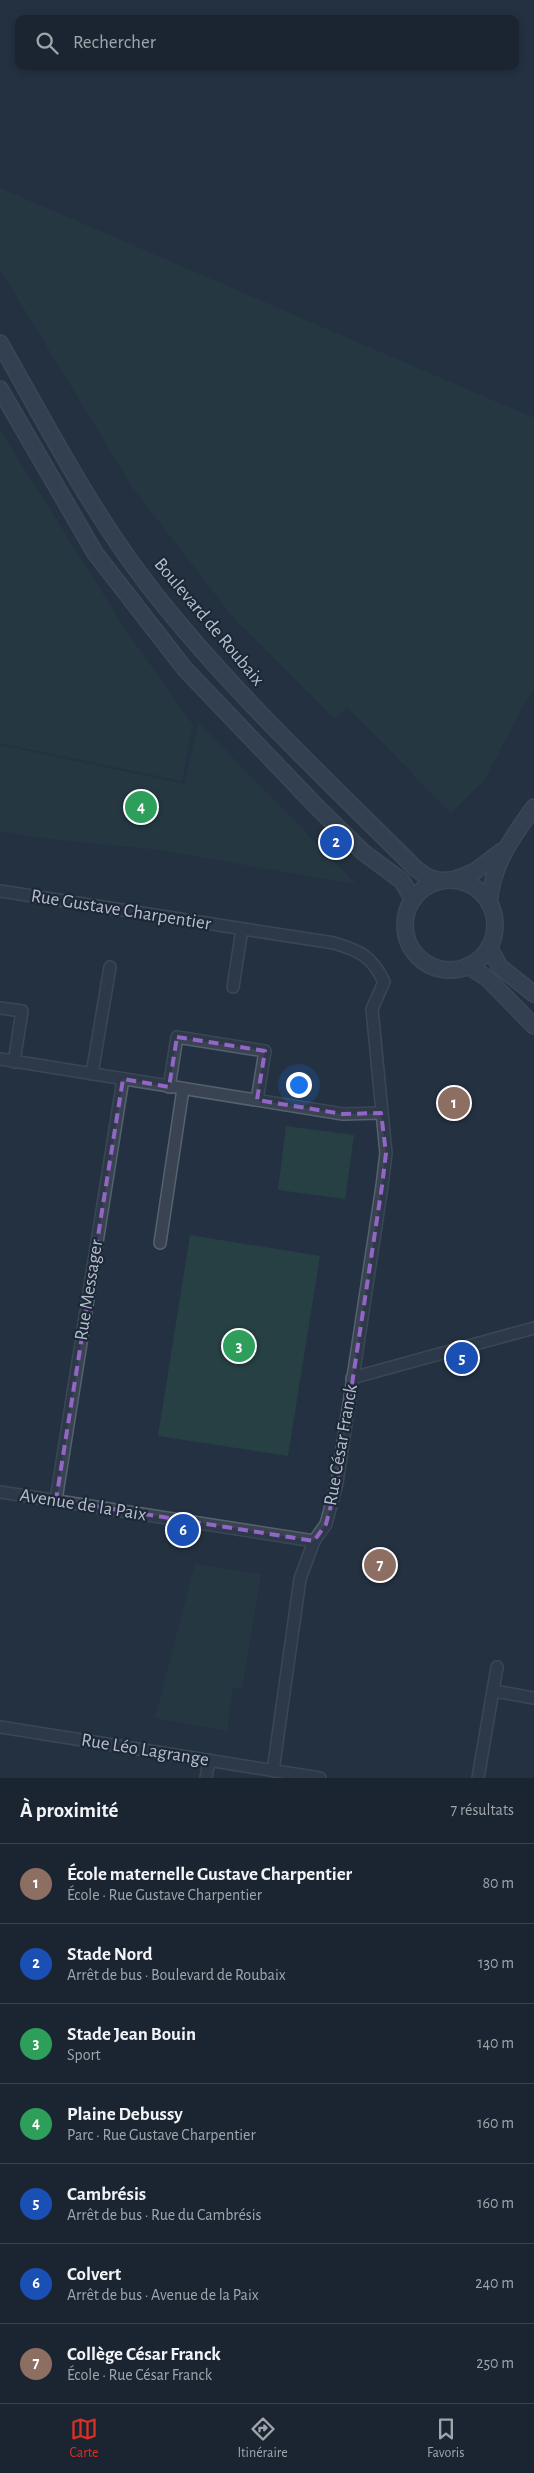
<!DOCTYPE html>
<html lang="fr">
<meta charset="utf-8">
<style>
:root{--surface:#1b2532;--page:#28313e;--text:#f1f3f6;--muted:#a0a5ac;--line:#39424d;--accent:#d93025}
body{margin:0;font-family:"Alegreya Sans",sans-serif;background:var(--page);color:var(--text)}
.you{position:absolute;left:298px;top:1084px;width:18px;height:18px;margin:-12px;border:4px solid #fff;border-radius:50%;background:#1a73e8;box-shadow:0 0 0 8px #1a73e833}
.badge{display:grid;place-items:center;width:32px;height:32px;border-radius:50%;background:var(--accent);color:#fff;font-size:16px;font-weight:700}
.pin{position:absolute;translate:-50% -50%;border:2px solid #fff;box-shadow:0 1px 5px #0006}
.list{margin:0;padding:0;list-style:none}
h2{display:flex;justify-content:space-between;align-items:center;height:65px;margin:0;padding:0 20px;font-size:21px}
h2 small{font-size:16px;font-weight:400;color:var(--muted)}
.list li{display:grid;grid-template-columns:32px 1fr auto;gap:15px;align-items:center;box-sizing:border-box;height:80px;padding:0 20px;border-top:1px solid var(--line)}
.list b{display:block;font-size:19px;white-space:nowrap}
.list p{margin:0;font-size:16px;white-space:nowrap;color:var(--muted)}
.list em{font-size:16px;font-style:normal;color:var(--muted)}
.icon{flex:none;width:28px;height:28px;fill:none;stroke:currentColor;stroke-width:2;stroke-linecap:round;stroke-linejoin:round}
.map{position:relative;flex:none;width:534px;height:1778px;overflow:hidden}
.search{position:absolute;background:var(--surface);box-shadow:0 2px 8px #0003;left:15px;right:15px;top:15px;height:55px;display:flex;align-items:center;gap:12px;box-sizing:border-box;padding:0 18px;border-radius:10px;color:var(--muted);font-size:19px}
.sheet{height:625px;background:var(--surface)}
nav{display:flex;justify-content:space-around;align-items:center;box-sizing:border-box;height:70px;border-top:1px solid var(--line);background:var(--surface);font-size:14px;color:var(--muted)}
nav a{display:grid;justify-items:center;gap:2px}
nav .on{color:var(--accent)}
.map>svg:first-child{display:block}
.green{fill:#264043}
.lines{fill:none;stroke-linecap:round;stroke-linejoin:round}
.street-casing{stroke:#56616f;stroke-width:14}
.secondary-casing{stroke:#56616f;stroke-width:18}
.street{stroke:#394351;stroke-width:11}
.secondary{stroke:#465265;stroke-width:15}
.marked{fill:none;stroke:#9266c4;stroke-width:4;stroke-dasharray:10 6;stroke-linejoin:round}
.labels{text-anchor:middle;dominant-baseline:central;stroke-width:4.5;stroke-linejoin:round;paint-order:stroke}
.street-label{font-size:19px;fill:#b5becc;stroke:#1d2837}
</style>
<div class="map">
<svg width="534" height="1778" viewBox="0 0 534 1778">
<rect width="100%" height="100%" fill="#243142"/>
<!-- green -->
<g class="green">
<path d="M0,188L534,418V690L524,704L485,779L451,813L347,707L335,719L235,620L132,487L0,269Z"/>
<path d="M0,430L125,629L193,725L182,781L0,743Z"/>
<path d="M199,723L356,884L152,849L49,839L0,831V745L184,784Z"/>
<path d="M286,1126L354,1135L345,1199L278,1190Z"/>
<path d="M190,1235L320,1256L288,1456L158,1436Z"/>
<path d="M195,1564L261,1574L242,1689L233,1688L227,1731L155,1718Z"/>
</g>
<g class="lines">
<!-- street casing -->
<g class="street-casing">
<g id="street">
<path d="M0,891L334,943C360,951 372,956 384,982L372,1009L386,1153L382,1186L337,1483L326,1524L314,1541L300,1579L273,1771"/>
<path d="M233,987L242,929"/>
<path d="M0,1008L22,1011L14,1062"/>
<path d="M0,1059L343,1114L381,1113"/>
<path d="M92,1074L110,967"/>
<path d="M169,1087L177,1037L265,1051L257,1100"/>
<path d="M160,1243L183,1089"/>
<path d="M352,1378L534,1328"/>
<path d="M0,1492L314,1541"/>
<path d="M56,1500L123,1079"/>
<path d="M494,1691L534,1698"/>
<path d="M0,1727L320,1778"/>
<path d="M206,1778L209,1760"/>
<path d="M478,1778L497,1667"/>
</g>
</g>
<!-- secondary casing -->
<g class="secondary-casing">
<g id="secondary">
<path d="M0,343C46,424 91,511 148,585C227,687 324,777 415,868L427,877L441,881"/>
<path d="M0,389L95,553L185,669L316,806L363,852L402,881L413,900"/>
<path d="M453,880L474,872L502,851"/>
<circle cx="450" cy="925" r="45"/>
<path d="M489,903C493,863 511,839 534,807"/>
<path d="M489,947L500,967L534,994"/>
<path d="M468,966L486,977L534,1026"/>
</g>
</g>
<!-- street -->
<use href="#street" class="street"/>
<!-- secondary -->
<use href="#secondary" class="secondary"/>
</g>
<!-- marked area -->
<path d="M0 0H534V1778H0ZM177,1037L265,1051L257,1100L343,1114L381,1113L386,1153L382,1186L337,1483L326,1524L314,1541L56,1500L123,1079L169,1087Z" fill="#243142" fill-opacity=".55" fill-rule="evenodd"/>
<path class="marked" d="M177,1037L265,1051L257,1100L343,1114L381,1113L386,1153L382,1186L337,1483L326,1524L314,1541L56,1500L123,1079L169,1087Z"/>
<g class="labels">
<!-- street labels -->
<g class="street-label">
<text transform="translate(209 622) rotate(50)">Boulevard de Roubaix</text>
<text transform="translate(121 910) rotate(9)">Rue Gustave Charpentier</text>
<text transform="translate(89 1290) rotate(-81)">Rue Messager</text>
<text transform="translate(341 1445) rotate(-80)">Rue César Franck</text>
<text transform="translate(83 1505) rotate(9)">Avenue de la Paix</text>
<text transform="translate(145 1750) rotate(9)">Rue Léo Lagrange</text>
</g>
</g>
</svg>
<div class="you"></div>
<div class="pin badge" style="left:454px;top:1103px;background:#8d6e63">1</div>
<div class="pin badge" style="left:336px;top:842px;background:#1a4fb4">2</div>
<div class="pin badge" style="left:239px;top:1346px;background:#2e9e5b">3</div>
<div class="pin badge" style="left:141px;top:807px;background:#2e9e5b">4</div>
<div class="pin badge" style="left:462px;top:1358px;background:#1a4fb4">5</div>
<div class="pin badge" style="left:183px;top:1530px;background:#1a4fb4">6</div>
<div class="pin badge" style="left:380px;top:1565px;background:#8d6e63">7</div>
<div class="search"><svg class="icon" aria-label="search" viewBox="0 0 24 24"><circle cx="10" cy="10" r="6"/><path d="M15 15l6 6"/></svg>Rechercher</div>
</div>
<section class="sheet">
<h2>À proximité<small>7 résultats</small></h2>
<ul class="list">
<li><span class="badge" style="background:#8d6e63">1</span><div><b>École maternelle Gustave Charpentier</b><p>École · Rue Gustave Charpentier</p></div><em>80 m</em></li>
<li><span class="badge" style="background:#1a4fb4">2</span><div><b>Stade Nord</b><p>Arrêt de bus · Boulevard de Roubaix</p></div><em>130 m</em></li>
<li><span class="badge" style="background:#2e9e5b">3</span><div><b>Stade Jean Bouin</b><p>Sport</p></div><em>140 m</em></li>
<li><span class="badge" style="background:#2e9e5b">4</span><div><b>Plaine Debussy</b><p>Parc · Rue Gustave Charpentier</p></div><em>160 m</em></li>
<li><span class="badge" style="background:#1a4fb4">5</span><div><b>Cambrésis</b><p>Arrêt de bus · Rue du Cambrésis</p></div><em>160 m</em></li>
<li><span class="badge" style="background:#1a4fb4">6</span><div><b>Colvert</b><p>Arrêt de bus · Avenue de la Paix</p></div><em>240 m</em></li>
<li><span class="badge" style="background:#8d6e63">7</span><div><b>Collège César Franck</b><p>École · Rue César Franck</p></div><em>250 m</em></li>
</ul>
</section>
<nav>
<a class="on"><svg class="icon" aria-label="map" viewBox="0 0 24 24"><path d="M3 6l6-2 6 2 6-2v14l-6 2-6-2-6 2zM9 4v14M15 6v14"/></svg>Carte</a>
<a><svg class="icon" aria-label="directions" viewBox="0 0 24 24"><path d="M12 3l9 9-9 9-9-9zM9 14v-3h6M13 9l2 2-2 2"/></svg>Itinéraire</a>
<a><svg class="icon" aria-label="saved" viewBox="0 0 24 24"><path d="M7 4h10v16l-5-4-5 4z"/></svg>Favoris</a>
</nav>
